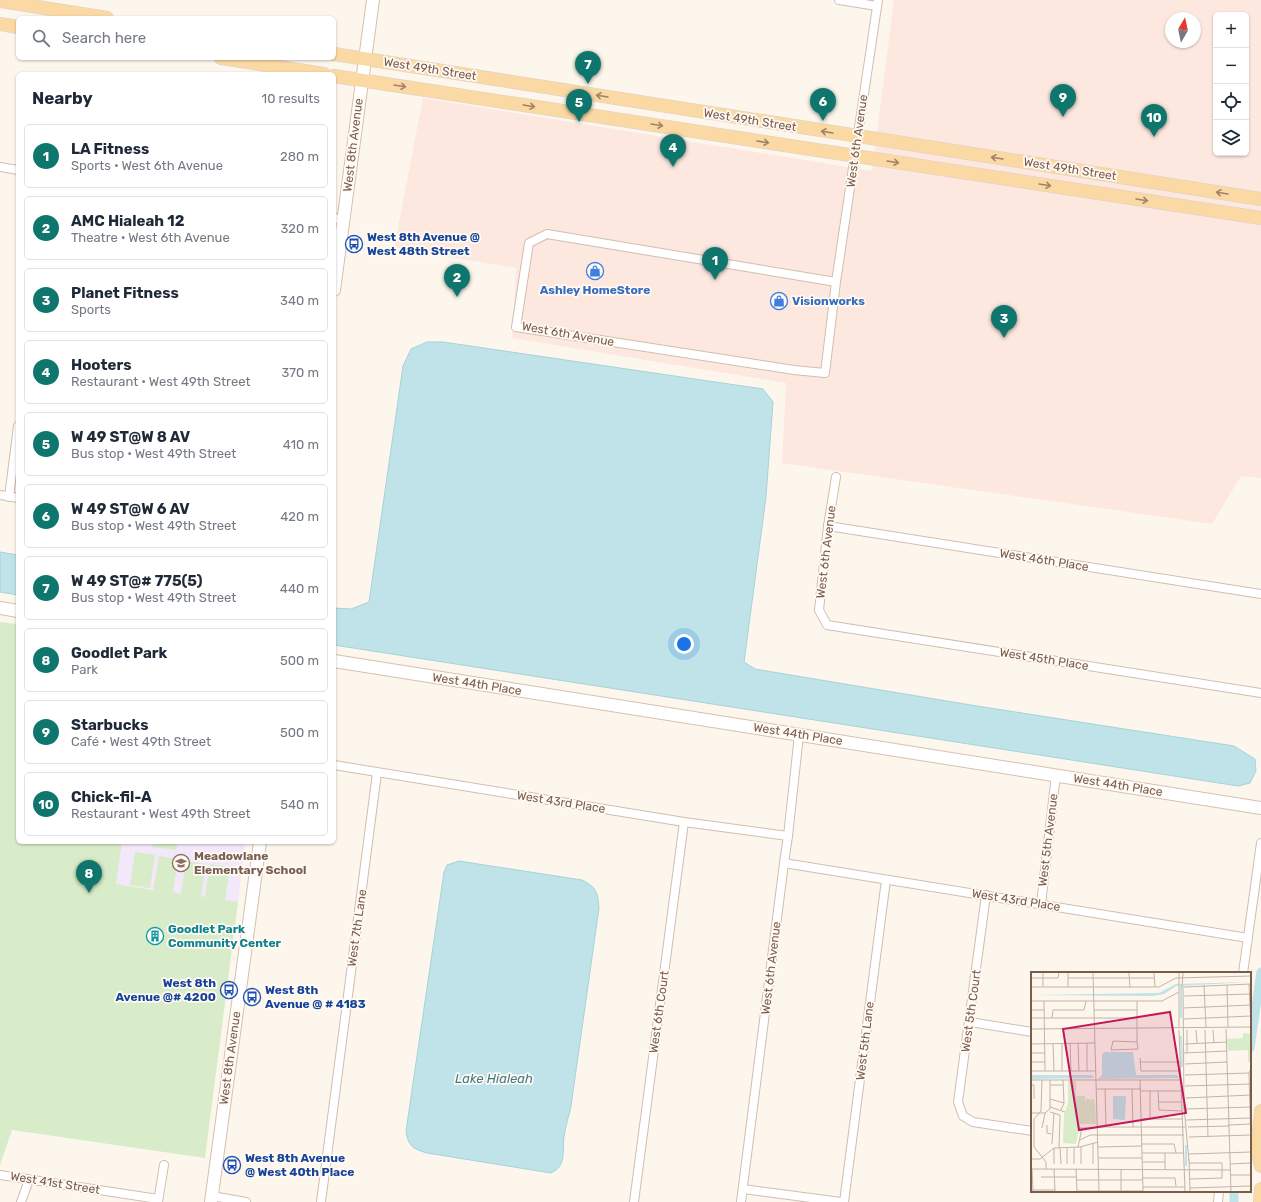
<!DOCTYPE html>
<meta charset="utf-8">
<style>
:root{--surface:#fff;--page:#f6f6f7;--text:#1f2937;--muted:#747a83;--line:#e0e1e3;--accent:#0f766e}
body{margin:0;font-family:Rubik,sans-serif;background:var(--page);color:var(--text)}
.controls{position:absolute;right:12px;top:12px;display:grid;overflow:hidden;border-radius:6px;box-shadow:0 1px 3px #0004}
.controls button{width:36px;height:36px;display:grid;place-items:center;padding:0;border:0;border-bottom:1px solid var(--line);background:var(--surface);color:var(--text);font:20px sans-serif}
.compass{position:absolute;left:1165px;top:12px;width:36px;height:36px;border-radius:50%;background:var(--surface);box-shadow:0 1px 3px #0004;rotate:9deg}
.you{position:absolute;left:684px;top:644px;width:14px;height:14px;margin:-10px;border:3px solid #fff;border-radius:50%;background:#1a73e8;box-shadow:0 0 0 6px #1a73e833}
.badge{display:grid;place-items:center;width:26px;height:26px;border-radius:50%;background:var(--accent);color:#fff;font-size:13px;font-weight:700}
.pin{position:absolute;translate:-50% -33px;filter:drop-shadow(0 1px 2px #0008)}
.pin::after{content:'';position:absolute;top:21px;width:14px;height:12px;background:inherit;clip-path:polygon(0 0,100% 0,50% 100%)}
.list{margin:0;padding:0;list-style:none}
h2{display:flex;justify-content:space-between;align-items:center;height:52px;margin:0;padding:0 16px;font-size:17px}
h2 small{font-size:13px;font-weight:400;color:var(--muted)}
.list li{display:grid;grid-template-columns:26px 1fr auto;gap:12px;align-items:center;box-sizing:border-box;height:64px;margin:0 8px 8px;padding:0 8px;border:1px solid var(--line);border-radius:6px}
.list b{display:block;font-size:15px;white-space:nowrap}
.list p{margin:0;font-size:13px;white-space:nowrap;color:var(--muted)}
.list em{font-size:13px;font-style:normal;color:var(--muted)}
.icon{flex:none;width:22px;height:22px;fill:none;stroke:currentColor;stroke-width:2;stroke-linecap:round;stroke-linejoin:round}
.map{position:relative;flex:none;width:1261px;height:1202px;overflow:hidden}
.search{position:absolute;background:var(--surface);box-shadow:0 1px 3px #0004;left:16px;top:16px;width:320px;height:44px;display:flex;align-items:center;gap:10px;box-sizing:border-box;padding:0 14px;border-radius:6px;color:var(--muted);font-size:15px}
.panel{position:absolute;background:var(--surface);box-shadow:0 1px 3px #0004;left:16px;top:72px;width:320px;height:772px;border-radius:6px}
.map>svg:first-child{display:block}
.commercial{fill:#fde8e0;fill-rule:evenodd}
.education{fill:#f3e8fa}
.green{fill:#d8ecc9}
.water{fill:#bfe3e8;stroke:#a5d3da}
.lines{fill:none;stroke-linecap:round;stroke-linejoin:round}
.canal{stroke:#bfe3e8;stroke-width:9}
.street-casing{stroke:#d1beb0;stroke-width:10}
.secondary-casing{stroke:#d6c0b0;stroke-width:14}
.primary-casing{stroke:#dad1cd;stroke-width:14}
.street{stroke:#fff;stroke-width:8}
.secondary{stroke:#fff;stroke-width:12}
.primary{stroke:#fbd9a5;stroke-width:13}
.oneway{stroke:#a18267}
.labels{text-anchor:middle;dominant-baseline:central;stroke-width:3.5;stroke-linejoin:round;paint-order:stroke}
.street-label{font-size:12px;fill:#7a5c4d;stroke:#fffaf3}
.transit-label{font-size:12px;font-weight:bold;fill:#164399;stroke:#fffaf3;text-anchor:start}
.shop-label{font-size:12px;font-weight:bold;fill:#366cbe;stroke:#fffaf3}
.education-label{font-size:12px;font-weight:bold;fill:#785e54;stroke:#fffaf3;text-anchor:start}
.culture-label{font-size:12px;font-weight:bold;fill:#0d838f;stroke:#fffaf3;text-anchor:start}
.water-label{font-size:13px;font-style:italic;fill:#437c86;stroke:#fffaf3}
.inset-river{fill:none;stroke:#bfe3e8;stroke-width:2}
.inset-road{fill:none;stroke:#c5b3a7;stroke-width:1}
.view{fill:#c2185b;fill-opacity:0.15;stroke:#c2185b;stroke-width:2}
.inset-edge{fill:none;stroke:#7a5c4d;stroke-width:2}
</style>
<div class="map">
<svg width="1261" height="1202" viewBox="0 0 1261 1202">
<rect width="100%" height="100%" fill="#fdf6ec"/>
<!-- commercial -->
<path class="commercial" d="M894,0H1261V478L1241,476L1212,524L782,463L786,383L512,338L516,268L394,248L423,98L872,171ZM1216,15H1246V153H1216ZM1171,18H1195V42H1171Z"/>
<!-- education -->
<path class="education" d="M122,842H245L238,902L116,884Z"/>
<!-- green -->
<g class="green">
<path d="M0,622L18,624V842H122L116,884L153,890L159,856L178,859L173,892L181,894L186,861L206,864L201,896L205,897L210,864L230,867L225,900L238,902L205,1158L12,1130L0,1165Z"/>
<path d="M152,842H178L176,850L152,847Z"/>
<path d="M135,852L155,855L150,888L130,885Z"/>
</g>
<!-- water -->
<g class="water">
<path d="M427,342H443L763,389L773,402L766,497L744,662L755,669L977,706L1234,746L1255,759L1256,771L1250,783L1238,786L334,645V608L351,609L369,602L403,366L411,349Z"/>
<path d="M0,552L18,555V595L0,592Z"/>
<path d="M459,861L582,880C596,887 598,892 599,908L571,1106C569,1116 565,1127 564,1137C562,1151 567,1166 551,1173L427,1153C413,1149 408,1146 406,1131L444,872L447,865Z"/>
</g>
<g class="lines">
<!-- canal -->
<g class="canal">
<path d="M1250,1048L1261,972"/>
<path d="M1234,1202V1191"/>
</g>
<!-- street casing -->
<g class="street-casing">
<g id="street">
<path d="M839,0L877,6"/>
<path d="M0,167L18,170"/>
<path d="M334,218L343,220"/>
<path d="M836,282L825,373L794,370L516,327L529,243L547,234L836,282L878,0"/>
<path d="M836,477L828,526L819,610L827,625L1261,693"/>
<path d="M0,495L18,498"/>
<path d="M9,497L18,426"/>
<path d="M828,526L1261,594"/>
<path d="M334,765L684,822L788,836"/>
<path d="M784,863L1248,938"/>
<path d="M986,895L958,1102L963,1116L973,1122L1032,1131"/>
<path d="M1041,904L1056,775"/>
<path d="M1243,973L1261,843"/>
<path d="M970,1022L1032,1032"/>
<path d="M0,1175L158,1199"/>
<path d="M743,1189L841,1202"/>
<path d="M212,1196L246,1202"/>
<path d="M21,1202L29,1180"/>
<path d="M158,1202L164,1165"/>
<path d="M321,1202L377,773"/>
<path d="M634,1202L684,822"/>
<path d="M741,1202L784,863L788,836L799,735"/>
<path d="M844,1202L886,880"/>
<path d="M1218,1202L1219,1191"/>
</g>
</g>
<!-- secondary casing -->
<g class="secondary-casing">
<g id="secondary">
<path d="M334,290L373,0"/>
<path d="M0,608L18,611"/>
<path d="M334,661L1261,808"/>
<path d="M211,1202L260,842"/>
</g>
</g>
<!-- primary casing -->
<g class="primary-casing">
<g id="primary">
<path d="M0,1L107,18"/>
<path d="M0,24L18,27"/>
<path d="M334,54L1261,199"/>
<path d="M221,58L324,74"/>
<path d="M334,76L1261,218"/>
<path d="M1261,1111L1257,1150L1261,1166"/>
<path d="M1260,1202L1261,1189"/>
</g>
</g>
<!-- street -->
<use href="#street" class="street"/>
<!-- secondary -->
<use href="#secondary" class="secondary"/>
<!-- primary -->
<use href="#primary" class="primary"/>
</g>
<!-- one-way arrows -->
<defs><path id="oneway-shaft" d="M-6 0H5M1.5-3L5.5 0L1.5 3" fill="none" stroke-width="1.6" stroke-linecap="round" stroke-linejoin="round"/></defs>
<g class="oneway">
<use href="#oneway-shaft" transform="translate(400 86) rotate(9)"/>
<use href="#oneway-shaft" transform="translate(602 96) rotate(-171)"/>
<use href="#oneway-shaft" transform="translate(529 106) rotate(9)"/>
<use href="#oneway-shaft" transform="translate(657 125) rotate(9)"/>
<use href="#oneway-shaft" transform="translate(827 132) rotate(-171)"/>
<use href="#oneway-shaft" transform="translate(763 142) rotate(9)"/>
<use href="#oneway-shaft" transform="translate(997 158) rotate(-171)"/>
<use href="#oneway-shaft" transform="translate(893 162) rotate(9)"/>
<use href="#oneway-shaft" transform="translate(1045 185) rotate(9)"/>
<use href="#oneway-shaft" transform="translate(1222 193) rotate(-171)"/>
<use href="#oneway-shaft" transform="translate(1142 200) rotate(9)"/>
</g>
<!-- icons -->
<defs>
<g id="bus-ring" transform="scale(0.9)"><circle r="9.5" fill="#fffaf3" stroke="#1a4fb4" stroke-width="1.5"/><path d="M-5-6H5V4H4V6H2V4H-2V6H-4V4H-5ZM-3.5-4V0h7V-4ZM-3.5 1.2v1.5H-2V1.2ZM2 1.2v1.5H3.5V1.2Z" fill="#1a4fb4"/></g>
<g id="shop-ring" transform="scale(0.9)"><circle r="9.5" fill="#fffaf3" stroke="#3f7fe0" stroke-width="1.5"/><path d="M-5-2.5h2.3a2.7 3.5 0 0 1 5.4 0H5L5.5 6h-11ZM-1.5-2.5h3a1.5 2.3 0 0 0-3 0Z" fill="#3f7fe0"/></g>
<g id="school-ring" transform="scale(0.9)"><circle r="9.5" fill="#fffaf3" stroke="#8d6e63" stroke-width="1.5"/><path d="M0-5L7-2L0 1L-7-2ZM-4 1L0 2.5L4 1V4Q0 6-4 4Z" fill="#8d6e63"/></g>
<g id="building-ring" transform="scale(0.9)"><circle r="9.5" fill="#fffaf3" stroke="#0f9aa8" stroke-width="1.5"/><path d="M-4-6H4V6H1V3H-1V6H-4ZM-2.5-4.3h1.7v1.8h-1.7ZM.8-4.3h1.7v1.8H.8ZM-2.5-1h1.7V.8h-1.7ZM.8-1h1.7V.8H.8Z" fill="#0f9aa8"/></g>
</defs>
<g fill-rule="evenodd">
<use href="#bus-ring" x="354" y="244"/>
<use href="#shop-ring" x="595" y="271"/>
<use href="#shop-ring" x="779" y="301"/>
<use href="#school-ring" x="181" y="863"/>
<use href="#building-ring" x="155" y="936"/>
<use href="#bus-ring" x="229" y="990"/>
<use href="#bus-ring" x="252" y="997"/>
<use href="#bus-ring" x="232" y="1165"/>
</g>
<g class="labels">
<!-- street labels -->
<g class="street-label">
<text transform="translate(430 69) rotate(9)">West 49th Street</text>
<text transform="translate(750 120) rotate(9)">West 49th Street</text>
<text transform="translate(857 141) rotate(-82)">West 6th Avenue</text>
<text transform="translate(353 145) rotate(-83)">West 8th Avenue</text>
<text transform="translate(1070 169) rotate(9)">West 49th Street</text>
<text transform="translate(568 334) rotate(10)">West 6th Avenue</text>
<text transform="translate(826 552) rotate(-83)">West 6th Avenue</text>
<text transform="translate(1044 560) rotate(9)">West 46th Place</text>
<text transform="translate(1044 659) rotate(9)">West 45th Place</text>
<text transform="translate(477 684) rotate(9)">West 44th Place</text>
<text transform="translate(798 734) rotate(9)">West 44th Place</text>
<text transform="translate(1118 785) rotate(9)">West 44th Place</text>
<text transform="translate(561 802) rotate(9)">West 43rd Place</text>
<text transform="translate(1048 840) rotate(-83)">West 5th Avenue</text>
<text transform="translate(1016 900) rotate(9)">West 43rd Place</text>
<text transform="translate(357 928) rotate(-82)">West 7th Lane</text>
<text transform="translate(771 968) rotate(-83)">West 6th Avenue</text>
<text transform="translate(971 1011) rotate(-82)">West 5th Court</text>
<text transform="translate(659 1012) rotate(-82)">West 6th Court</text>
<text transform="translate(865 1041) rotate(-83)">West 5th Lane</text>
<text transform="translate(230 1058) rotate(-82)">West 8th Avenue</text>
<text transform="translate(55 1183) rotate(9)">West 41st Street</text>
</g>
<!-- transit labels -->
<g class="transit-label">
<text x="367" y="237">West 8th Avenue @<tspan x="367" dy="14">West 48th Street</tspan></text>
<text x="216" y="983" text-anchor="end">West 8th<tspan x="216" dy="14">Avenue @# 4200</tspan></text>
<text x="265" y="990">West 8th<tspan x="265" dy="14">Avenue @ # 4183</tspan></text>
<text x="245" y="1158">West 8th Avenue<tspan x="245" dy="14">@ West 40th Place</tspan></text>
</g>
<!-- shop labels -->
<g class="shop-label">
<text x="595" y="290">Ashley HomeStore</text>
<text x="792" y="301" text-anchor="start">Visionworks</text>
</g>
<!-- education labels -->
<g class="education-label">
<text x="194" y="856">Meadowlane<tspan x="194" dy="14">Elementary School</tspan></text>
</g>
<!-- culture labels -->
<g class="culture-label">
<text x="168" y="929">Goodlet Park<tspan x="168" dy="14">Community Center</tspan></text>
</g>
<!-- water labels -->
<g class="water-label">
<text x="494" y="1078">Lake Hialeah</text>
</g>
</g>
<!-- overview -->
<g transform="translate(1031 972)">
<rect width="220" height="220" fill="#fdf6ec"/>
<path d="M212,61L220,62V90H217V78L197,79L196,67L212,66ZM37,109H45V124H54V130L55,127H59V130L60,127H63L64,130L65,152H49L45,172L32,171L33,143L37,131Z" fill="#d8ecc9"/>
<path d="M220,10L145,14L133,22L121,24L0,23L128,21L145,12ZM74,80H102L105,103H146L148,106L67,107L71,103V82ZM0,103H61L63,106L0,107ZM82,124H95L94,148L82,147Z" fill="#bfe3e8"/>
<path class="inset-river" d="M150,46V14M150,64L151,95M155,173V194"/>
<path class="inset-road" d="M12,1V14M37,1V15M62,1L68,219M98,1L99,15M123,1L124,15M148,1V56M0,6H27L28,1M37,6H123M218,12L220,56M173,13L175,56M196,13L197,55M152,14L153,135L158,189M0,15H128L145,6L220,4M151,15L152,1M153,15L220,12M153,24L220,22M0,29H131L148,20M13,29L14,99M106,29V70L82,69L80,78L107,77L106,70M152,36L220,33M0,38H13M63,38H106M0,46H106M21,46L22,38H53L55,29M153,47L220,44M0,57L220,55M195,57L200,219M148,58L154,219M165,58L166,71M174,58L177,165M182,58L183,71M22,71L23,99M31,71V99M39,71L40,99M47,71L48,99M56,71V99M0,72L64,71M154,72L196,70M0,81H14M153,81L196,79M156,81V58M109,86L110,99H149M0,90H14M109,90H149M154,92L196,90M220,96L218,101L220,174M0,99H65M154,103L218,101M0,108H149M11,108L10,139L3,147V175L15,190V197M109,108L112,219M0,113H3V127M19,113H32M154,114L220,112M65,117H110M74,117L75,155M101,117L102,155M110,119H150M119,119V147M127,119L128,138L151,139M155,126L220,123M19,127L33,131M128,130H150M19,135L34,140M155,137L220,135M30,138L33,131L32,108M19,140L29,143L28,175M0,141H14M111,147H151M155,148L220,146M16,153V161L20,162M198,153L220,152M66,155H154M157,155L198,154M11,156L14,141L19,137V108M47,156H62M158,165L220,163M49,168L59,163H153M62,171V192M21,172L23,141M111,172H143L145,181M29,175L30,192M36,175V192M43,175V192M47,175L51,156M67,175L111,174M23,176V192M111,181H153M134,181V197M158,182L220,180M67,186H111M0,187H9L23,176L49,175L67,170M158,187L159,219M112,190H134M158,191H191V206L159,207M50,192V175M199,192L220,191M0,197L199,198M1,197L2,219M23,197L24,219M45,197L46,219M90,197V219M199,203H220M10,205H45M112,206H144L145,214M45,208H112M112,215H154M159,216L220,214M0,218H24M46,219H112"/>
<path class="view" d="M139,40L155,141L48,158L32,57Z"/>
<rect width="220" height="220" class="inset-edge"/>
</g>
</svg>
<div class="controls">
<button>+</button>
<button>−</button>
<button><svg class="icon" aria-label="locate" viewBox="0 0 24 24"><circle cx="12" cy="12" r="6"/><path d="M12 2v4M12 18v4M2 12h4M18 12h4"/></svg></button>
<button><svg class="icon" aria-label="layers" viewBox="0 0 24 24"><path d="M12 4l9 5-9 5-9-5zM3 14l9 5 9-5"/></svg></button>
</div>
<svg class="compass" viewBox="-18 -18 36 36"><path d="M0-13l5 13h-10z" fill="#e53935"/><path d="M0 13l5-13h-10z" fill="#747a83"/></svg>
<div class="you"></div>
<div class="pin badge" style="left:715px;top:280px">1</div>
<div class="pin badge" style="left:457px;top:297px">2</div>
<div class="pin badge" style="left:1004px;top:338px">3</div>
<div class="pin badge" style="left:673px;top:167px">4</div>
<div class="pin badge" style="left:579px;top:122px">5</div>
<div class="pin badge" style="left:823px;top:121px">6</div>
<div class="pin badge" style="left:588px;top:84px">7</div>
<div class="pin badge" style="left:89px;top:893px">8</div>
<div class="pin badge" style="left:1063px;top:117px">9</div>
<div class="pin badge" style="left:1154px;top:137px">10</div>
<div class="search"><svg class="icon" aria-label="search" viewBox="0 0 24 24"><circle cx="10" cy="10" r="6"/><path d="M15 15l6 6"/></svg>Search here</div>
<section class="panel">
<h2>Nearby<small>10 results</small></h2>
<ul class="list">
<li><span class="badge">1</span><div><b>LA Fitness</b><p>Sports · West 6th Avenue</p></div><em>280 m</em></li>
<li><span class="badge">2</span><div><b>AMC Hialeah 12</b><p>Theatre · West 6th Avenue</p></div><em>320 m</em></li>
<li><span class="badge">3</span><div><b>Planet Fitness</b><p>Sports</p></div><em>340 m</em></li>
<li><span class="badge">4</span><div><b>Hooters</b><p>Restaurant · West 49th Street</p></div><em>370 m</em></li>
<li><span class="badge">5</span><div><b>W 49 ST@W 8 AV</b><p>Bus stop · West 49th Street</p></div><em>410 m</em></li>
<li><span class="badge">6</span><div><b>W 49 ST@W 6 AV</b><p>Bus stop · West 49th Street</p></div><em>420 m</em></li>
<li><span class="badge">7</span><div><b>W 49 ST@# 775(5)</b><p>Bus stop · West 49th Street</p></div><em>440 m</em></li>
<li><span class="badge">8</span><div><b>Goodlet Park</b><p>Park</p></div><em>500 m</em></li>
<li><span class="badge">9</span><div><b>Starbucks</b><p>Café · West 49th Street</p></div><em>500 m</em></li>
<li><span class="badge">10</span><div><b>Chick-fil-A</b><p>Restaurant · West 49th Street</p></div><em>540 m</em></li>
</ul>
</section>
</div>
